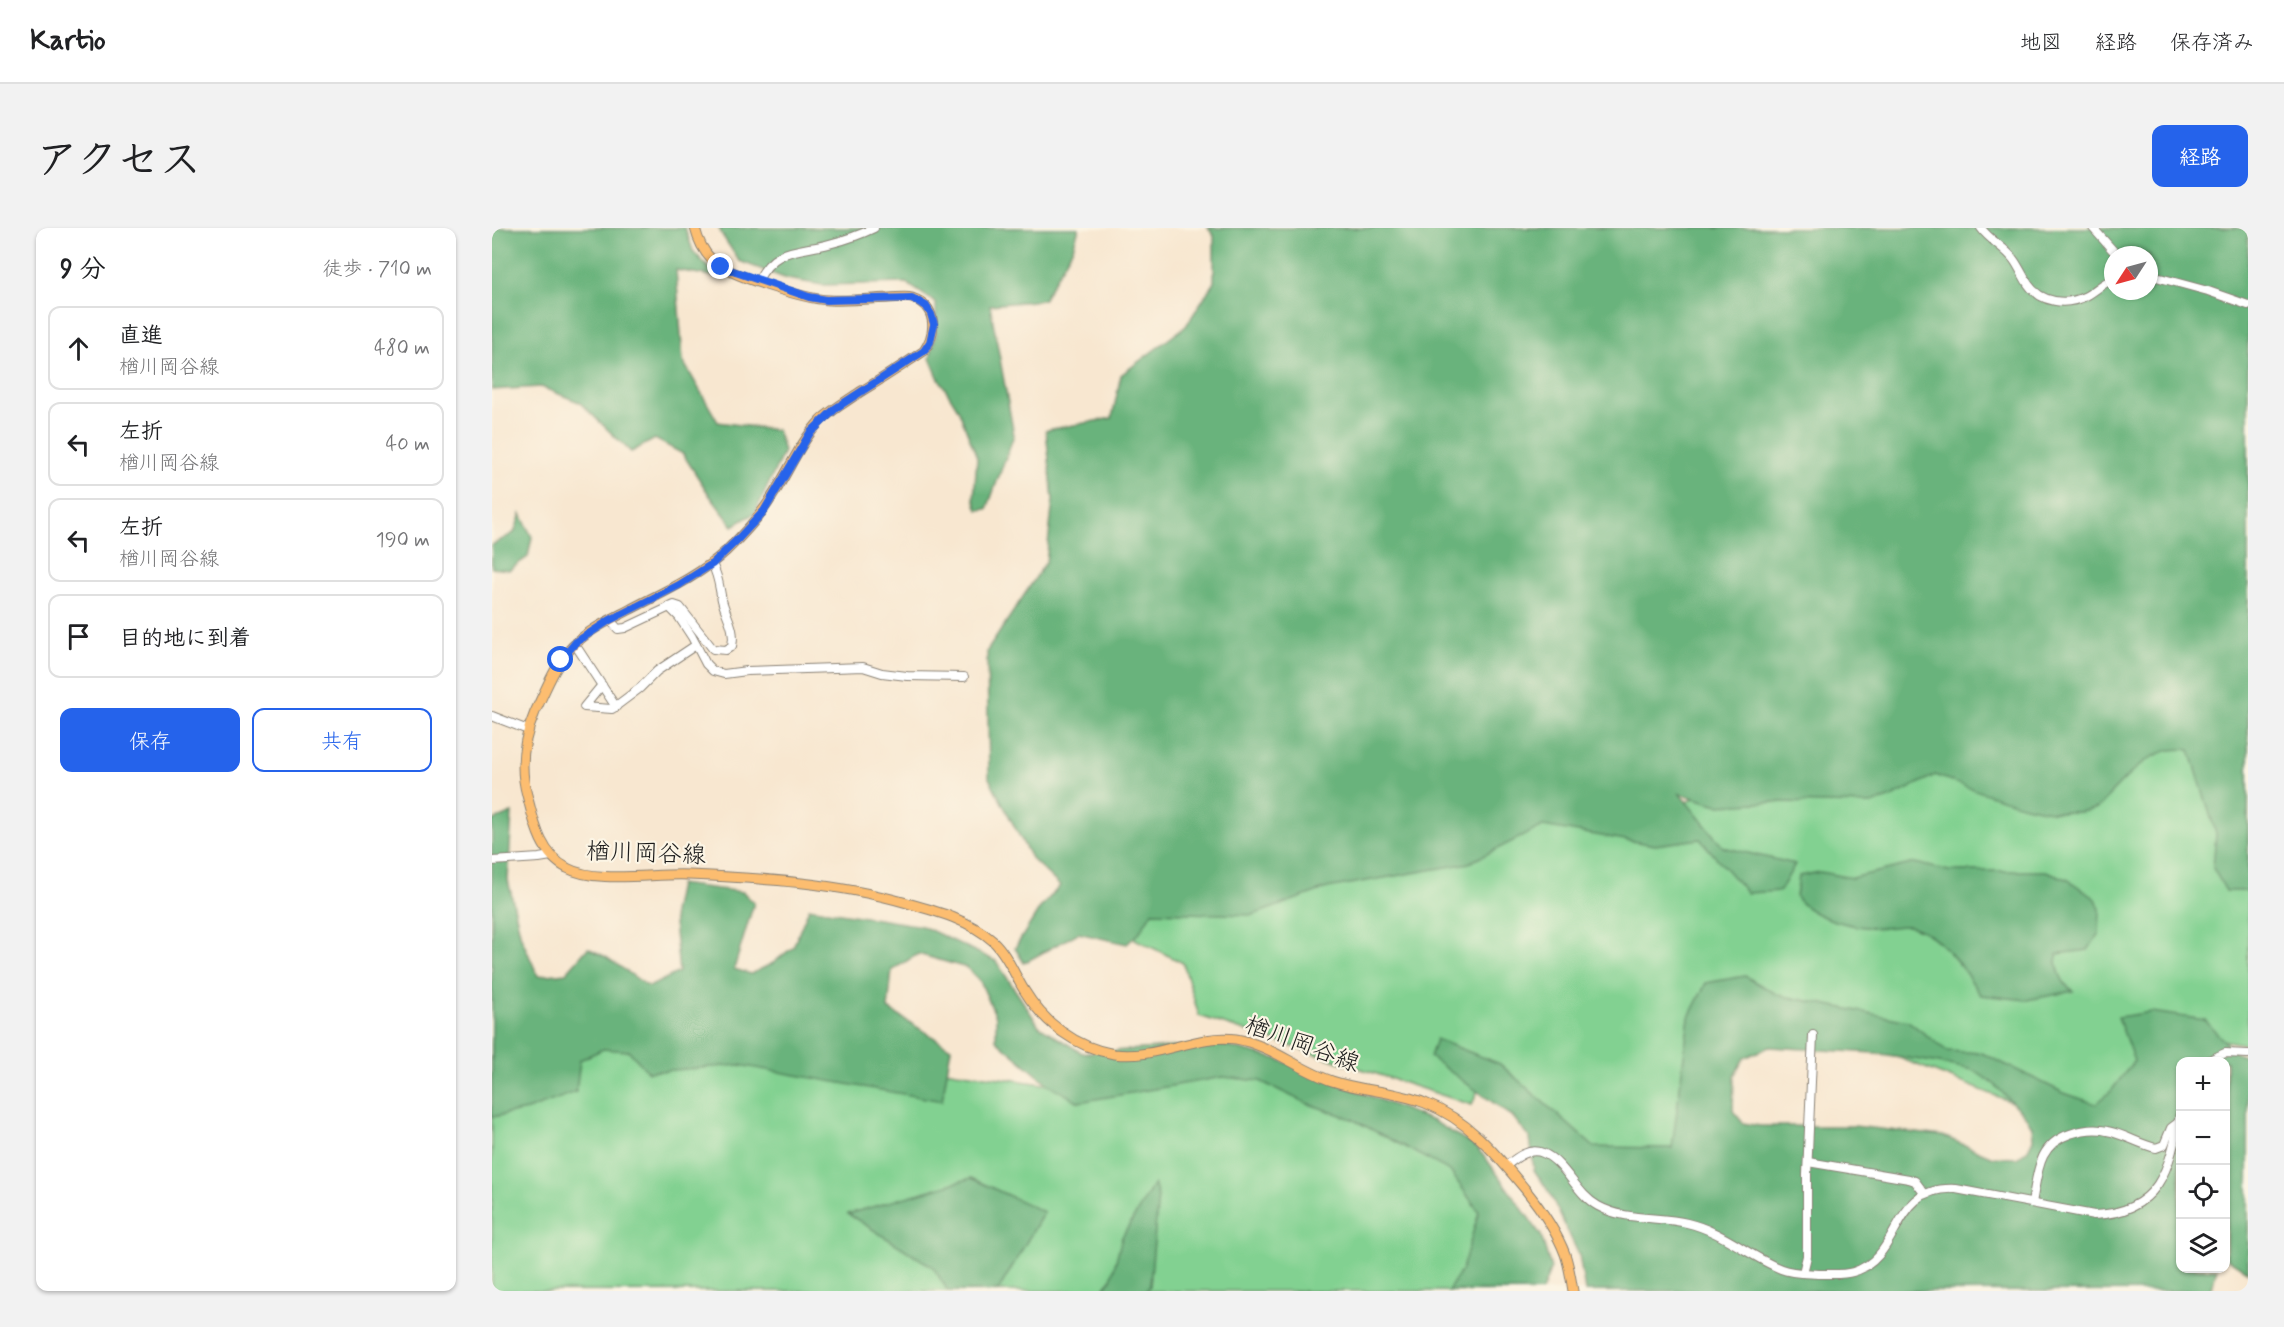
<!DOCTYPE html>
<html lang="ja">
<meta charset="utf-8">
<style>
:root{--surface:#fff;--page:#f2f2f2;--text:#202124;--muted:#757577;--line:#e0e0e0;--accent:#2563eb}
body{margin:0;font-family:Mynerve,"Klee One",sans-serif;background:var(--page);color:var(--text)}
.controls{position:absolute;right:18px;bottom:18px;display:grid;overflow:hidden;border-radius:12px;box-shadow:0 2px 4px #0004}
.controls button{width:54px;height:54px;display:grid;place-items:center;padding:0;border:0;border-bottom:2px solid var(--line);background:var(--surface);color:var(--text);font:30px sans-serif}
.compass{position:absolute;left:1612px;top:18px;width:54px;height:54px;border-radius:50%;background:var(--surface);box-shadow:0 2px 4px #0004;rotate:234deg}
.stop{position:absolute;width:18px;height:18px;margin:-14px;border:4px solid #2563eb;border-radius:50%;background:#fff}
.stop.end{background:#2563eb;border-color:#fff;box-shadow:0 2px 6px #0008}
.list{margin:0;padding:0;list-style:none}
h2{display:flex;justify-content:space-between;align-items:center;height:78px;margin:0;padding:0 24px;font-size:26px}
h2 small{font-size:20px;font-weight:400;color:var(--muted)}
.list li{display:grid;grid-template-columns:39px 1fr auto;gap:18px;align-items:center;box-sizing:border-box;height:84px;margin:0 12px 12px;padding:0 12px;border:2px solid var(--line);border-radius:12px}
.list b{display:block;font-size:22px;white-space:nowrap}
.list p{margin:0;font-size:20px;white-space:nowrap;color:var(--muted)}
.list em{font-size:20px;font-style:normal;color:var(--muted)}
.actions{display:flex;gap:12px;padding:18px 24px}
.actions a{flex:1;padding:14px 0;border:2px solid var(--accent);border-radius:12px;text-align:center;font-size:21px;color:var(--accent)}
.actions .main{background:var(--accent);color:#fff}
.icon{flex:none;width:33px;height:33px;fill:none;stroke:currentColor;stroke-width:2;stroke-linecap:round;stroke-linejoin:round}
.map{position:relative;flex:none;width:1756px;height:1063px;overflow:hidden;border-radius:12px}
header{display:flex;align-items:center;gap:36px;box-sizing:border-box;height:84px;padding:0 30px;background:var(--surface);border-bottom:2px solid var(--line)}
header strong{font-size:28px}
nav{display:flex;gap:33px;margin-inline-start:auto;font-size:21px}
.intro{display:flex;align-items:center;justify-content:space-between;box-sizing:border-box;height:144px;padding:0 36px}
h1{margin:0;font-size:42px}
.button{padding:15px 27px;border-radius:12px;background:var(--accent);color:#fff;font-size:21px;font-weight:700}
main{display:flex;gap:36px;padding:0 36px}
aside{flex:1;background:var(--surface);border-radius:12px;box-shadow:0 2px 4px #0004}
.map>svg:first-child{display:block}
.green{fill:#82d191;stroke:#4f7656;stroke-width:1.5}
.forest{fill:#69b37b;stroke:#42684c;stroke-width:1.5;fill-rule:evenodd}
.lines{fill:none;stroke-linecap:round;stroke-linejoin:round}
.minor-casing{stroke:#8a8276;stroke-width:10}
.major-casing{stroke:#8a8276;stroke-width:11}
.minor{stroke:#fff;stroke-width:8}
.major{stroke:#fcbd6f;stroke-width:9}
.route{stroke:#2563eb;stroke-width:8}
.labels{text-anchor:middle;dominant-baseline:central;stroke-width:4.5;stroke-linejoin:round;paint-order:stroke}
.street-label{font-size:24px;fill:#1c1c1c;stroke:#fcf5e5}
</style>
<header>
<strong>Kartio</strong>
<nav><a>地図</a><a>経路</a><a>保存済み</a></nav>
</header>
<div class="intro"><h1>アクセス</h1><a class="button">経路</a></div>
<main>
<aside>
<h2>9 分<small>徒歩 · 710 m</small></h2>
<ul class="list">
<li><svg class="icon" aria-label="ahead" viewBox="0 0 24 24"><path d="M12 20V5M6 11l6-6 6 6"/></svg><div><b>直進</b><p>楢川岡谷線</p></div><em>480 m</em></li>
<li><svg class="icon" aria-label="left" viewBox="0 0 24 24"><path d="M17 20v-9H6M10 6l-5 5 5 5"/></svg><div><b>左折</b><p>楢川岡谷線</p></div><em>40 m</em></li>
<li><svg class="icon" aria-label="left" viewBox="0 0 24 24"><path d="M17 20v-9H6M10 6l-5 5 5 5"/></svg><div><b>左折</b><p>楢川岡谷線</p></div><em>190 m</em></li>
<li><svg class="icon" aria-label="arrive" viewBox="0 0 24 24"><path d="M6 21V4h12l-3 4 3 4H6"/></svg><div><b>目的地に到着</b></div></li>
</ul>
<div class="actions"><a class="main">保存</a><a>共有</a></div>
</aside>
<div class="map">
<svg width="1756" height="1063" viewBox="0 0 1756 1063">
<rect width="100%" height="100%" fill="#fcf5e5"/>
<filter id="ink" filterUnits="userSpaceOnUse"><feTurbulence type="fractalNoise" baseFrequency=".0167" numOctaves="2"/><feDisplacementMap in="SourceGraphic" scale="12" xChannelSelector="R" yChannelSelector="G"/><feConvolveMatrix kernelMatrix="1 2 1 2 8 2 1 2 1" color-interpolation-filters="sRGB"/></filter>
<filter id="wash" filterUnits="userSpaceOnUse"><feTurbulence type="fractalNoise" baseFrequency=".008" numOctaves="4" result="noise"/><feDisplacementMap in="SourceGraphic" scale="24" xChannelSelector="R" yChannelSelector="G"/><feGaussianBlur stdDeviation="1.35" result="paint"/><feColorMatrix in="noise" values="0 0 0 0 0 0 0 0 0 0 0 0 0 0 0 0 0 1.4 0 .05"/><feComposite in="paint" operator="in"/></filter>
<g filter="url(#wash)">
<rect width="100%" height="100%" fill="#f8e7d0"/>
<!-- green -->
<g class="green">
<path d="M1756,366V817L1719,810L1647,854L1632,898L1540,882L1382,820L1229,795L1231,960L1113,958L989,854L980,877L707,788L691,735L637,708V689L820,635L1057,597L1141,601L1212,565Z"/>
<path d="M0,815L337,819L464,844L588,861L750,838L947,911L1030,1009L995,1063H0Z"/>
</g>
<!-- forest -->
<g class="forest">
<path d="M0,0H193L201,23L225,49L184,42L191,133L226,194L285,202L292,223L263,285L241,298L218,268L191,226L163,211L139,224L87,174L49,159L0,162Z"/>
<path d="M227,0H587L581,20L551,72L498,77L522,207L495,281L486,282L482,271L485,229L466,181L446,149L438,130L444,106V75L414,55L330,57L295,51L247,33L230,7Z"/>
<path d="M716,0H1756V663H1734L1721,640L1724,606L1698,522C1663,516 1641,543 1618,566C1614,571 1608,580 1602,581C1558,595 1485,562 1443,547L1402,568L1380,576L1284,574L1226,577L1188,566L1231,619L1303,636L1288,663L1255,665L1208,611L1163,617L1051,598L977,635L835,660L761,687L660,684L647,705L635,716L586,705L532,735L523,720L548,680L568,658L539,630L497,550L495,423L554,334L561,272L554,202L620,190L629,147L694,98L722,54V8ZM1621,27H1657V63H1621Z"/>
<path d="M29,286L40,309L36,329L17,342L0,340V317L22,305Z"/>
<path d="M20,585L16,652L29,709L46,748L74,745L96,720L114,729L157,759L187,744L181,685L187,656L251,664L262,675L242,741L259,746L281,735L301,719L317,680L430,698L504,733L547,798L590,825L726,816L785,831L941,893L980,916L993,929L1049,1007L1059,1040L1050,1063H956L970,1041L987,984L958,943L860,891L814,875L768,853L731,849L587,874L557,857L504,812V789L488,753L475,740L426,726L400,742L396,781L459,820L450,873L247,837L156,844L137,823L111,821L88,832L84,864L35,882L0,889V593Z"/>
<path d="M1423,635L1457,643H1554L1575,651L1604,671L1608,681L1607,705L1596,722L1565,726C1564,740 1569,755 1581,763L1535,772L1489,767C1470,741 1454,711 1421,699C1412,696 1399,700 1389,700C1363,700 1320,691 1304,669L1307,648L1328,644L1360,650Z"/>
<path d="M1253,748L1286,767L1416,793L1455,823L1490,825L1572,865L1604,876L1619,863L1642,833L1626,789L1660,784L1713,792L1742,824L1756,830V1044L1734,1030V834H1688V1040L1725,1041L1718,1063H1093L1087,1027L1057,964L1042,942L1038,910L1021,889L938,829L944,811L1008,836L1102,919L1180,920L1197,789L1214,755ZM1277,819L1382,825L1442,834L1481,842L1502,856L1534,889L1540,899L1541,911L1536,921L1525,930L1501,929L1451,908L1362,898H1268L1251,895L1241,883L1242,848L1252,830Z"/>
<path d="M479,950L552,984L506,1063H456L441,1039L356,986Z"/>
<path d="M662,956L666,968L658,1058L654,1063H609L619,1052L630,1009Z"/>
</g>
</g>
<g filter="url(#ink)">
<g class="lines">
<!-- minor casing -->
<g class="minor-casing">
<g id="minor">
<path d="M1489,0C1498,13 1513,19 1522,32C1527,39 1531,48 1536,56C1549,75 1574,78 1594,68C1603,63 1611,55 1621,51"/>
<path d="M1601,0L1625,27"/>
<path d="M1657,47L1716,63L1756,77"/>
<path d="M266,53C282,19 306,24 337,16C353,12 368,7 382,0"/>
<path d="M177,379L187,389L200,409L214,436L221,443L232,446L255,443L371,439L390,445L415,448L472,449"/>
<path d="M118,392L126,401L133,400L182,377L188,379L221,421L234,422L240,418C244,401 234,388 230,372C227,359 227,349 220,336"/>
<path d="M86,421L124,479"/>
<path d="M110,457L92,479L120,481L148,460L165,443L204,417"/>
<path d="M0,488L36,502"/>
<path d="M0,633L47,630L59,628"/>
<path d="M1713,834L1733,825L1756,826"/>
<path d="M1316,934L1417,951L1423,953L1432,965"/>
<path d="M1014,938C1024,930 1037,919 1051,925C1074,935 1084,966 1106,978C1133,993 1167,988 1195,995C1230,1003 1257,1028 1289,1041C1301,1046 1317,1045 1329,1046C1340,1046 1351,1047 1361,1044C1412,1029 1397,957 1464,961L1602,987C1667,985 1678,941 1688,886"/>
<path d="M1540,975C1546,945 1545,917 1578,906C1590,902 1603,900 1615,903C1632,906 1647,916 1664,920L1672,917L1679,900L1687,894"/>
<path d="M1311,1045L1315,1028V947L1321,807"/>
</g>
</g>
<!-- major casing -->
<g class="major-casing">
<path id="major" d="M203,0C206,12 211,23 220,32C237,48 313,71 337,72C357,73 377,71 397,70C404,70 414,68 420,70C445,78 445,104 432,123C411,137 390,151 368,164C355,173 341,181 329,192C309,213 298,240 283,264C270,286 253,305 234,323C206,349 171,364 137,382C118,392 96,402 81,418C63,436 54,461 43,484C32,510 27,539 35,567C42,594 48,626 75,640C104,656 163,645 197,647C270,650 345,655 415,675C444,683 478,692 501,713C515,726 522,746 532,762C552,795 583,819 622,826C665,832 705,805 744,811C779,817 807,842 840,853C870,863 903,863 933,875C977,892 1004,926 1033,961C1049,981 1064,1002 1073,1026C1077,1038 1079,1050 1081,1063"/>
</g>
<!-- minor -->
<use href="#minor" class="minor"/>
<!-- major -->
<use href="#major" class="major"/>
</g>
</g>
<g class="lines" filter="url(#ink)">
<!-- route -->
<path class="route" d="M69,432L84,414L118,392L187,357L220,336L246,311L272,283L318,205L344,180L432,123L438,114L442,96L439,86L434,78L420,70L335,72L317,69L229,39"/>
</g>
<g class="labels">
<!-- street labels -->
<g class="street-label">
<text transform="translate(154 626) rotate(2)">楢川岡谷線</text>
<text transform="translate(810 817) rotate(20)">楢川岡谷線</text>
</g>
</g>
</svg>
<div class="controls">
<button>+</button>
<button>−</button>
<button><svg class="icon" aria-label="locate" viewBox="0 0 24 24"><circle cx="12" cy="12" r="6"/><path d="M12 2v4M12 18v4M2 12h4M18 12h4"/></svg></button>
<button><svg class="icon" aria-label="layers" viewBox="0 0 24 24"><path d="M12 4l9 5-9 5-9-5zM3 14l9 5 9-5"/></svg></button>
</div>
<svg class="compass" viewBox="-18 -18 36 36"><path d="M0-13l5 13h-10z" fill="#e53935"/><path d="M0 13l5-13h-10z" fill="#757577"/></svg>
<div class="stop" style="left:69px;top:432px"></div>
<div class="stop end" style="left:229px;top:39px"></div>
</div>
</main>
